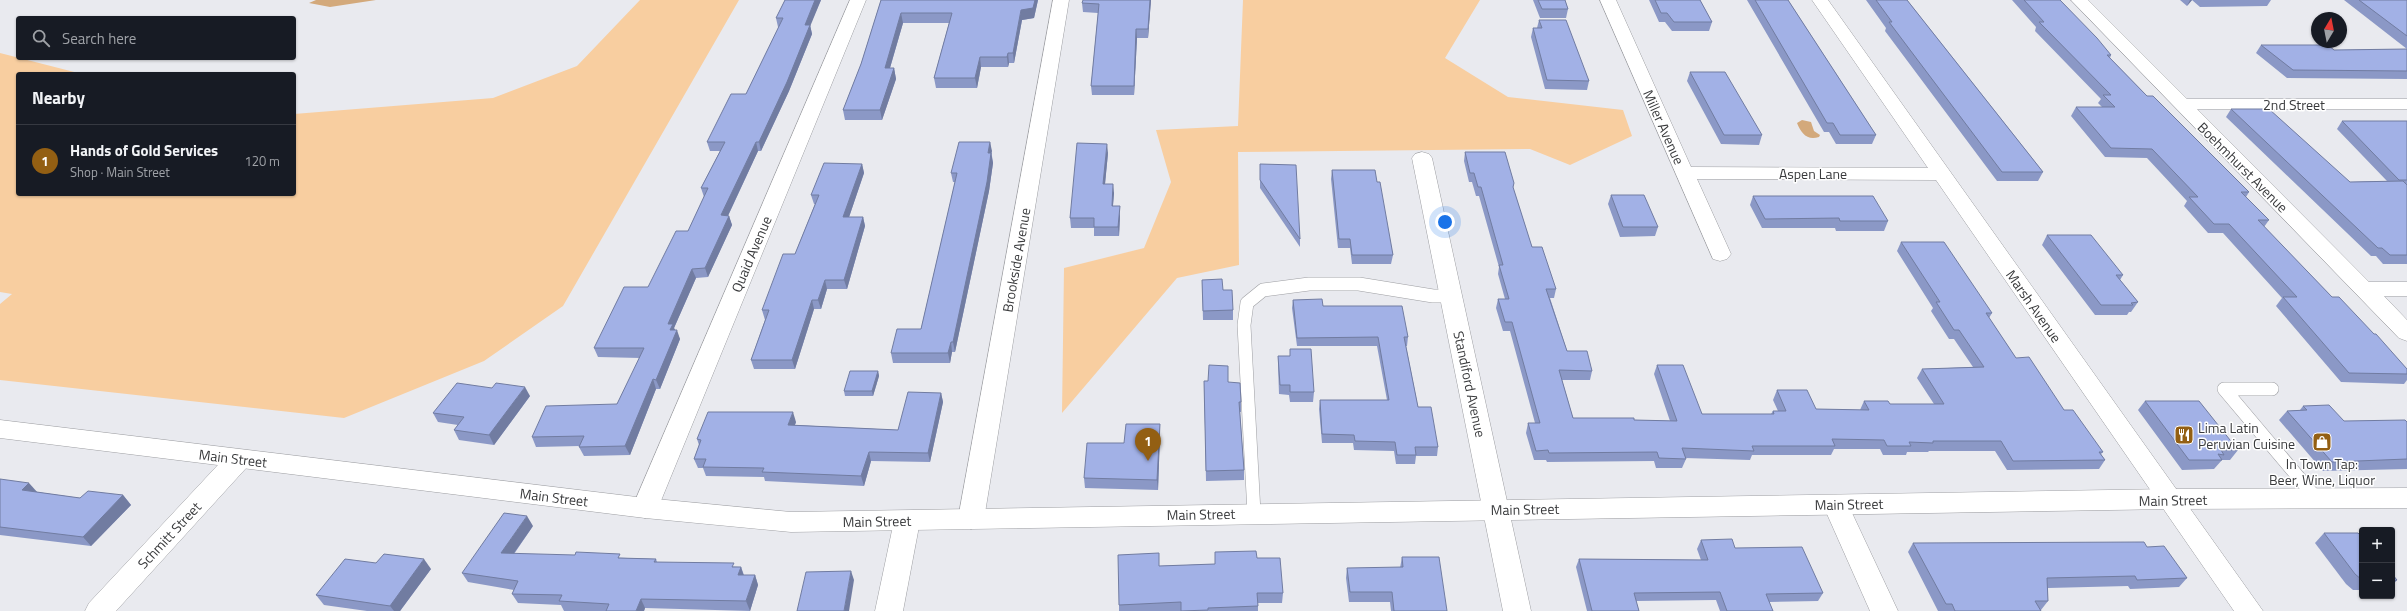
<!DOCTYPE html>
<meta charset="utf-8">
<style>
:root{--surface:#171b24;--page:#20242c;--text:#f1f3f6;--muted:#9ea1a6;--line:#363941;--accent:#935f13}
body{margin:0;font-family:"Titillium Web",sans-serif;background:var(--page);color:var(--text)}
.controls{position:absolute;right:12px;bottom:12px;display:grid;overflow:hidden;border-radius:4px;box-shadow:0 1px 3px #0004}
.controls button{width:36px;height:36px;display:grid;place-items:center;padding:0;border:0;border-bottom:1px solid var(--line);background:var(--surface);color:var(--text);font:20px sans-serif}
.compass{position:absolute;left:2311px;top:12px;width:36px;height:36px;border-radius:50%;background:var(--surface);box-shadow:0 1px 3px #0004;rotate:10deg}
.you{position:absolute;left:1445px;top:222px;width:14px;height:14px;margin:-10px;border:3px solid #fff;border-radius:50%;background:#1a73e8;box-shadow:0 0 0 6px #1a73e833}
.badge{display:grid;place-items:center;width:26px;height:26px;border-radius:50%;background:var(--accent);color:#fff;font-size:13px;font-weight:700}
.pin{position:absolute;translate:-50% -33px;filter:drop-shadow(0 1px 2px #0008)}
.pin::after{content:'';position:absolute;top:21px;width:14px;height:12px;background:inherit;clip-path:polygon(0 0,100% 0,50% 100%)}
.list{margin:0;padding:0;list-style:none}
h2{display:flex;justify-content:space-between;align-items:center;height:52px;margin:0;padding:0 16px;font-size:17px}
h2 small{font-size:13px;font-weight:400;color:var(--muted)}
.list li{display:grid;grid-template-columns:26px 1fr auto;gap:12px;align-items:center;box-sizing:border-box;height:72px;padding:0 16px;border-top:1px solid var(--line)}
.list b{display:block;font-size:15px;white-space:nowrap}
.list p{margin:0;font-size:13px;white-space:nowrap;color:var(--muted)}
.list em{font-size:13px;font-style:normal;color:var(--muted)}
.icon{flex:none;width:22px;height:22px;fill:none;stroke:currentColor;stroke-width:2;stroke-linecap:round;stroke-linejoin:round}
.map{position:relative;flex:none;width:2407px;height:611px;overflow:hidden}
.search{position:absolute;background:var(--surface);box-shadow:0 1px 3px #0004;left:16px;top:16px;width:280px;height:44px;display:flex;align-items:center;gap:10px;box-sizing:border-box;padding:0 14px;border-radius:4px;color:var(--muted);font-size:15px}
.panel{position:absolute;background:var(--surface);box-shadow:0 1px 3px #0004;left:16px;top:72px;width:280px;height:124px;border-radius:4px}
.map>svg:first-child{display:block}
.green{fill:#f8cea0}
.water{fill:#d3a97b}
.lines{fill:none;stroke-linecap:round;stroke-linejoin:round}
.service-casing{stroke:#9d9ea2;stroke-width:14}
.minor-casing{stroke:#9d9ea2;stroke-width:1}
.secondary-casing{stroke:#9d9ea2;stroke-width:1}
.service{stroke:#fff;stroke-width:13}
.minor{fill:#fff;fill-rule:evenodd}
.secondary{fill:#fff;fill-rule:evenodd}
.wall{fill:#8b98c6}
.shaded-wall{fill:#717ca1}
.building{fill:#a2b1e6;stroke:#717ca1}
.labels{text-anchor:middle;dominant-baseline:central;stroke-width:3;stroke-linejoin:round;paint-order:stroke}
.street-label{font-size:14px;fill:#393a3c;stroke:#fff}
.poi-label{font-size:14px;fill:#393a3c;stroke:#fff;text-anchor:start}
</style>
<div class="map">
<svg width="2407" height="611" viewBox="0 0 2407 611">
<rect width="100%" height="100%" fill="#e9eaef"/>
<!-- green -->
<g class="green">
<path d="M640,0H739L563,306L484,361L344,418L0,380V304L12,294L0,292V53L82,74H18V194H294V114L493,98L577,66Z"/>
<path d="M1243,0H1480L1445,58L1508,97L1623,110L1632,136L1570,165L1530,149L1238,152L1239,265L1177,278L1062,413L1064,268L1144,248L1171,182L1156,130L1238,126Z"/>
</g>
<!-- water -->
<g class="water">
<path d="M316,0H376L330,7L309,3Z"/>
<path d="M1802,120L1811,122L1814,131L1820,135L1819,137C1807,141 1801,133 1797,123Z"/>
</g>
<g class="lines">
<!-- service casing -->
<g class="service-casing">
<g id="service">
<path d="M2272,389H2224L2316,498"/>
<path d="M1254,513L1244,325L1247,303L1263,290L1309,284H1359L1433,296H1452"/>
</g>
</g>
<!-- minor casing -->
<g class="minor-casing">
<g id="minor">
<path d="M850,0H866L658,508L654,515L645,518L636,515L632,508Z"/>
<path d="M1053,0H1069L984,519L980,526L971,529L962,526L958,519Z"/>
<path d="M1600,0H1616L1691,167L1928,168L1812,0H1828L2263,611H2234L1936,180L1697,179L1731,254L1727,259L1720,261L1713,259Z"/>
<path d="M2071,0H2088L2187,99H2407V109H2197L2369,282H2407V296H2384L2407,320V341L2399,338Z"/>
<path d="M1422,152L1429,154L1432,158L1531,611H1503L1412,158L1415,154Z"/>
<path d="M239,450L248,452L251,459L248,466L116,611H85L89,603L230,452Z"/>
<path d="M1836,495L1845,498L1898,611H1870L1823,505L1827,498Z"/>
<path d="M907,511L916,514L920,521L903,611H875L894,521L898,514Z"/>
</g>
</g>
<!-- secondary casing -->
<g class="secondary-casing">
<path id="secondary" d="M0,420L645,498L791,512L2171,489L2407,488V508L2171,509L791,532L645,518L0,438Z"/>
</g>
<!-- service -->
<use href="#service" class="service"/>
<!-- minor -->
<use href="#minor" class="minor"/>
<!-- secondary -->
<use href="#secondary" class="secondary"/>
</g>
<!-- wall -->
<g class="wall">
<path d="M785,0H821L810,25L812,34L789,91L761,151H758L728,216H729L732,225L708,277L696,278L674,328L680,339L660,389H656L630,455L584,456L579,447L580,446L536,447L532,437L617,404L640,358L598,357L594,348L648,287L688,231L704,197L701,188L720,151H710L707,142L746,94L779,27H778L776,18Z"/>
<path d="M881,0H1038L1034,18L1022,20L1014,63H1009L1008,67H981L977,88H936L934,78L949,23H903L890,68H894L896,79L882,120H845L843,110L861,64Z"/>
<path d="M1151,0L1148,38H1137L1134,95H1092L1091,86L1098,13L1083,12L1082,3Z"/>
<path d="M1533,0H1565L1568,9L1566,18H1540Z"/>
<path d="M1649,0H1700L1712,22L1709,31H1672L1665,22H1659Z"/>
<path d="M1747,0H1788L1876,135L1872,144H1836L1829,132H1824Z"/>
<path d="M1866,0H1907L2043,172L2038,181H1997L1885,31L1886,28Z"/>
<path d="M2012,0H2060L2111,55L2110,58L2147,96L2249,192L2246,197L2269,220L2264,227L2332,297L2374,334L2407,369V380L2404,384L2341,382L2276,306L2282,298L2223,233H2208L2184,206L2187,201L2147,158L2105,157L2071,116L2076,107H2102L2098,103L2101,99L2035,31L2036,27Z"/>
<path d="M2180,0H2271L2267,6L2200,7L2192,0L2187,6Z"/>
<path d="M2344,0H2407V49Z"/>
<path d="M1539,20L1589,81L1587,90L1545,89L1531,37L1533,28H1537Z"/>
<path d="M2261,45L2334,50L2407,49V79L2287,78L2256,53Z"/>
<path d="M1690,72L1762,135L1759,145L1721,144L1687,81Z"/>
<path d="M2231,109L2350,182L2387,181L2337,129L2342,121H2407V264H2383L2376,256H2371L2226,117Z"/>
<path d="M990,142L993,163L989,191L955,352H952L950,363H893L891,353L921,329L955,182H953L951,173Z"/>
<path d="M1465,152L1514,183L1513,188L1532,247L1556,289L1554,298H1550L1567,351L1592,371L1590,380H1562L1573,418L1670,421L1654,374L1657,365L1702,414H1771L1773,411H1778L1773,400L1777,390L1816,409L1860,410L1864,401L1890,404H1934L1917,378L1922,369L1973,367L1954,339H1949L1931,311L1933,308L1897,251L1901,242L1992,313L1989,318L2016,358L2103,452L2101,454L2105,460L2099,469L2007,470L1995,451H1929L1928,452H1907L1906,455H1883L1880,449H1834L1831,455H1752L1750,460L1685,458L1686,459L1682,468H1656L1654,461L1547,462L1546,460H1534L1526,433L1528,423H1535L1510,331H1503L1496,308L1498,299H1505L1498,274L1499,267L1479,196H1476L1472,182H1469L1464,161Z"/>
<path d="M1108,153L1105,184L1114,193L1113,206L1120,216L1119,236H1094V228H1071L1070,218Z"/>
<path d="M862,164L864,173L849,217H863L865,226L847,289H827L821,309H814L795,369H754L751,360L765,320L762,310L795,254L815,204H814L811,195Z"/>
<path d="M1260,164L1300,239V247L1260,188Z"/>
<path d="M1332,170L1377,182L1393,255L1391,264H1352L1350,248H1338L1331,179Z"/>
<path d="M1611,195L1658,227L1655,236L1620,237L1608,204Z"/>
<path d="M1753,196L1888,221L1884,231H1836L1835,228H1762L1750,205Z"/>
<path d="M2047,235L2123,275L2120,280L2138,302L2131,312H2129L2127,315H2095L2042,245Z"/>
<path d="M1202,280L1223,290L1233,310V320H1203Z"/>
<path d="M1293,300L1323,306L1408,337L1407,346H1406L1418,407L1438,447L1437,456H1416L1415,464H1396L1394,451L1354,450L1353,443H1322L1319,409L1320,400H1387L1377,346H1297L1292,308Z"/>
<path d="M1290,349L1314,392L1313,402H1290L1289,395L1279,394L1278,365V356H1290Z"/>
<path d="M878,371L879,376L873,396H845L844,391Z"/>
<path d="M1204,381L1228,382L1241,402V412H1240L1244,470V480L1206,481Z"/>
<path d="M941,393L943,402L930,462L871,461L864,486L765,481L764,477L706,476L703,468H698L694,459L699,445L697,439L796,422L795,425L898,430Z"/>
<path d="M530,396L494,445L459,440L454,430L458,425L438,422L433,413Z"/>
<path d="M2145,401L2238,450L2230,460H2222L2214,469L2182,470L2138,410Z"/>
<path d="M2303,406L2344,421L2407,422V469L2323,471L2279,420L2287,411L2300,410Z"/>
<path d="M1160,424V434L1158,490L1085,488L1084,478L1124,443Z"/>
<path d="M0,479L37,492L80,498L123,495L131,505L91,546L0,535Z"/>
<path d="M533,526L514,554L656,559L657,562L741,567L744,575H755L758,585L750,611L645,608L644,611H564L561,605L518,603L512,594L514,590L468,582L462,573Z"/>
<path d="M2324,533L2362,537V590H2353L2346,584L2315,543Z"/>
<path d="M1701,540L1735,548L1823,593L1818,601L1769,602L1773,611H1720L1716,600L1636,601L1639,611H1587L1576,567L1579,559L1701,560L1697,549Z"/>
<path d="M1913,543L2147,547L2187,578L2179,587L2130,589L2128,586L2048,588V601L2041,610H2040L2041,611H1938L1908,552Z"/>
<path d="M1215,552L1257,558L1283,593L1282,603H1258V611H1119V605L1159,566L1215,564Z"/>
<path d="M1402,557L1447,611H1391L1390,602H1349L1346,578L1347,568H1400Z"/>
<path d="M376,563L431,569L400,611H367L324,605L316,595Z"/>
<path d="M2392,571L2394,573L2393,575L2397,580L2392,586Z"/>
</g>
<!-- shaded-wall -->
<g class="shaded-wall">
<path d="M815,0H821L807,34L805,25Z"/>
<path d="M1035,0H1038L1034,18L1022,20L1014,63L1013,53L1021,10Z"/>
<path d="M1150,0H1151L1148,38V29Z"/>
<path d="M2190,0H2192L2187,6Z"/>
<path d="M901,13L903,23L887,78L885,68Z"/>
<path d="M810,25L812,34L789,91L761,151L759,142Z"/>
<path d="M1136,29L1137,38L1134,95V86Z"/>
<path d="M1008,53L1009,63L1008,67L1007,57Z"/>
<path d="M980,57L981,67L977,88L975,78Z"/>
<path d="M894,68L896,79L882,120L880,110Z"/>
<path d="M756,142L758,151L724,224L721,215Z"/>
<path d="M990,142L992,151L989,163L988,153Z"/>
<path d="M1107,144L1108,153L1104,194L1103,184Z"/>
<path d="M991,153L993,163L989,191L955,352L953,342Z"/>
<path d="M862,164L864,173L846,226L843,217Z"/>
<path d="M1113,184L1114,193L1112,216V206Z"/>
<path d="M1120,206V216L1119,236L1118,227Z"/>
<path d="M729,216L732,225L708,277L705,268Z"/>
<path d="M863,217L865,226L847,289L844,280Z"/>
<path d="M692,269L696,278L674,328L676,332L677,330L680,339L660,389L656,380L668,324Z"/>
<path d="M825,280L827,289L821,309L818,300Z"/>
<path d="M812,300L814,309L795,369L792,360Z"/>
<path d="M951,342L952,352L950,363L948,353Z"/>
<path d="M878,371L879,376L873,396L872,391Z"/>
<path d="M653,379L656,389L630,455L625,446Z"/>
<path d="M525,387L530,396L494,445L489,435Z"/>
<path d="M941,393L943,402L930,462L928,453Z"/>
<path d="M793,412L796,422L791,434L788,425Z"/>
<path d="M1160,424V434L1158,490L1157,480Z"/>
<path d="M869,452L871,461L864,486L861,476Z"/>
<path d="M29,483L38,493L22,490Z"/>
<path d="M123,495L131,505L91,546L83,537Z"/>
<path d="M527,516L533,526L507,563L501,553Z"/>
<path d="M424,559L431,569L400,611H394L390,606Z"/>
<path d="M741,567L744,577L738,575Z"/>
<path d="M851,571L854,580L849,611H844Z"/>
<path d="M755,575L758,585L750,611L746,601Z"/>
<path d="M641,599L645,608L644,611H636Z"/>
</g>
<!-- building -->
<g class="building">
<path d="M785,0H815L805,25H810L787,82L759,142H756L721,215L729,216L705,268L692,269L668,324H673L670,330H677L656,380L653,379L625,446L579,447L584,436L532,437L546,406L617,404L644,348H594L624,287H648L676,231H688L708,188H701L725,142H707L731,94H746L783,18H776Z"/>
<path d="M881,0H1035L1033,8L1021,10L1013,53H1008L1007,57H980L975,78H934L952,13H901L885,68H894L880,110H843L861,64Z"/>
<path d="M1083,0H1150L1148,29H1136L1134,86H1091L1099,4L1082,3Z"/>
<path d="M1538,0H1565L1568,9H1542Z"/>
<path d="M1655,0H1700L1712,22H1674L1667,13H1661Z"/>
<path d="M1755,0H1788L1876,135H1840L1833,123H1827Z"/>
<path d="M1876,0H1907L2043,172H2002L1889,22H1892Z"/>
<path d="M2024,0H2060L2097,38L2111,55H2107L2147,96H2153L2249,192H2241L2269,220H2258L2332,297H2339L2374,334H2376L2407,369V374L2349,373L2283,297H2297L2229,224H2214L2189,197H2198L2152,149L2111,148L2076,107H2115L2103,95H2111L2039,22H2044Z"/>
<path d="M2359,0H2407V36Z"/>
<path d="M1539,20H1566L1589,81L1547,80L1533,28H1542Z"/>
<path d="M2261,45H2328L2334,50L2407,49V71L2293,70Z"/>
<path d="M1690,72H1725L1762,135H1724Z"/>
<path d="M2231,109H2269L2350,182L2403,181L2407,185V255H2390L2382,248H2378Z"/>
<path d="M2342,121H2407V180H2399Z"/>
<path d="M959,142H990L988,153H991L987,182L953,342H951L948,353H891L897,329H921L957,173H951Z"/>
<path d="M1077,143L1107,144L1103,184H1113L1112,206H1120L1118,227H1094V218H1070Z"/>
<path d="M1465,152H1505L1514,183L1513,187L1532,247H1542L1556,289H1546L1567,351H1587L1592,371L1559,370L1573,418H1634V420L1677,421L1657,365H1683L1702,414H1774L1773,411H1786L1777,390H1807L1816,409L1869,410L1864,401H1888L1890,404H1944L1922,369L1984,367L1959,330H1954L1936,302H1940L1901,242H1944L1992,313H1986L2016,358L2029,357L2064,410H2073L2103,452H2099L2105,460L2013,461L2001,441H1933V443L1909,442L1911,446H1887L1884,440L1832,439L1835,446H1752L1754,451L1682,448L1686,459L1659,458L1657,452L1549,453L1548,450L1536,451L1528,423H1540L1512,322H1505L1498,299H1509L1499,265H1503L1481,187H1478L1474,173H1470Z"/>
<path d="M824,163L862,164L843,217H863L844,280H825L818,300H812L792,360H751L769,310H762L783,254H795L819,195H811Z"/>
<path d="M1260,164L1296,165L1300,239L1260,180Z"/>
<path d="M1332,170H1375L1377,182H1380L1393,255H1352L1350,239H1339Z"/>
<path d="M1611,195H1644L1658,227H1623Z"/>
<path d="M1753,196H1873L1888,221H1840L1839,218L1765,219Z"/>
<path d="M2047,235H2091L2123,275H2116L2138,302L2131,303L2133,305H2101Z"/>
<path d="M1222,279L1223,290H1232L1233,310L1203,311L1202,280Z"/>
<path d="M1322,299L1323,306H1402L1408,337H1404L1418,407H1431L1438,447H1415L1416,455H1397L1395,442L1355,441L1354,435L1322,434L1320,400H1389L1378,337L1297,338L1293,300Z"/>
<path d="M1290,349H1311L1314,392H1290V385H1280L1278,356H1290Z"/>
<path d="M1209,365L1228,366V382L1240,383L1241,402H1239L1244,470L1206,471L1204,381H1208Z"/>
<path d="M850,371H878L872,391H844Z"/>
<path d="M457,383L492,388L496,383L525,387L489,435L454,430L464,417L433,413Z"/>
<path d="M908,392L941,393L928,453L869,452L861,476L762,472L764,468L703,467L706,459H694L701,440L697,439L708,412H793L788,425L898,430Z"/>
<path d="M2145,401H2199L2238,450H2221L2224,455L2218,454L2222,460H2189Z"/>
<path d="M2329,405L2344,421L2405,420L2407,422V459L2332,462L2287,411L2307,410L2303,406Z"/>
<path d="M1126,424H1160L1157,480L1084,478L1087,443H1124Z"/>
<path d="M0,479L29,483L22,490L80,498L88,491L123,495L83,537L0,527Z"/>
<path d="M504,513L527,516L501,553L575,555L576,552L620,554L618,558L656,559L654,562L734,563L732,567H741L738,575H755L746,601L641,599L636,611H606L609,604L559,601L562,595L512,594L518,581L462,573Z"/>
<path d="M2324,533H2358L2362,537V580L2355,574Z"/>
<path d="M1732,539L1735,548L1802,547L1823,593L1766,594L1773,611H1727L1720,592L1634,593L1639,611H1592L1579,559L1708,560L1701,540Z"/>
<path d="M2144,542L2147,547L2164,546L2187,578L2137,580L2135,576L2047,578L2048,601H2035L2041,611H1955L1952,604H1946L1913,543Z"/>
<path d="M1256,551L1257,558H1280L1283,593H1257L1258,606L1208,608V610L1181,611V602L1119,605L1118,555L1159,553V566L1215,564V552Z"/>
<path d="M384,554L424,559L390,606L316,595L345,559L376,563Z"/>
<path d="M1402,557H1439L1447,611H1394L1392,592H1350L1347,568L1403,567Z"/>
<path d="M851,571L844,611H797L806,572Z"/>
<path d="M2392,574L2397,580L2392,581Z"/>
</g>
<!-- icons -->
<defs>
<g id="restaurant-square" transform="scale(1)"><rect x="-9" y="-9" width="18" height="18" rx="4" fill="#935f13" stroke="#fff"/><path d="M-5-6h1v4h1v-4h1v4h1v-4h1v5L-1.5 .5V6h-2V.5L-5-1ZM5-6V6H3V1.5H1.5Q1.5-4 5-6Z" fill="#fff"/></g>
<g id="shop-square" transform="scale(1)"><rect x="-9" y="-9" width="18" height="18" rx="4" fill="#935f13" stroke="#fff"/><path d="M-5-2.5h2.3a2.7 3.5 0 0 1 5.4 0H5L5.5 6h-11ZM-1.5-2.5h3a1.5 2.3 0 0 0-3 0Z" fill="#fff"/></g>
</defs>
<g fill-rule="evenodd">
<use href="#restaurant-square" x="2184" y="435"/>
<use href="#shop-square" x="2322" y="442"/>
</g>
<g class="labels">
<!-- street labels -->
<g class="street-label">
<text x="2294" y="104">2nd Street</text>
<text transform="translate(1664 127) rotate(66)">Miller Avenue</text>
<text transform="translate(2243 167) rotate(45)">Boehmhurst Avenue</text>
<text x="1813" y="173">Aspen Lane</text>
<text transform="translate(751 254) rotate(-67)">Quaid Avenue</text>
<text transform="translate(1016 260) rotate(-80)">Brookside Avenue</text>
<text transform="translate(2034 306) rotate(55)">Marsh Avenue</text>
<text transform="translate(1470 384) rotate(78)">Standiford Avenue</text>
<text transform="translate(233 458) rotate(7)">Main Street</text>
<text transform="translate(554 497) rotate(7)">Main Street</text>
<text transform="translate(2173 500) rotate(-1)">Main Street</text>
<text transform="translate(1849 504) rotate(-1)">Main Street</text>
<text transform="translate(1525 509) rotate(-1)">Main Street</text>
<text transform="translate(1201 514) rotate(-1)">Main Street</text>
<text transform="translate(877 521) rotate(-1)">Main Street</text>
<text transform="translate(169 535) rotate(-47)">Schmitt Street</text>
</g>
<!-- poi labels -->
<g class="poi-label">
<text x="2198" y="427">Lima Latin<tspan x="2198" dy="16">Peruvian Cuisine</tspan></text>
<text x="2322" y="463" text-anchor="middle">In Town Tap:<tspan x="2322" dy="16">Beer, Wine, Liquor</tspan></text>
</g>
</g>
</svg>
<div class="controls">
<button>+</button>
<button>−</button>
</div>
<svg class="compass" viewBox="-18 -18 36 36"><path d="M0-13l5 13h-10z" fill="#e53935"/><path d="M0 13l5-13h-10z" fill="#9ea1a6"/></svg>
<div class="you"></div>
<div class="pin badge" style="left:1148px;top:461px">1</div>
<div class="search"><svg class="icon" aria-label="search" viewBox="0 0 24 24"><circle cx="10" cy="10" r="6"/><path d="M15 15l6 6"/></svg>Search here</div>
<section class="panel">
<h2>Nearby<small></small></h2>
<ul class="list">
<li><span class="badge">1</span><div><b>Hands of Gold Services</b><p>Shop · Main Street</p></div><em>120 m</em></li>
</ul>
</section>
</div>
